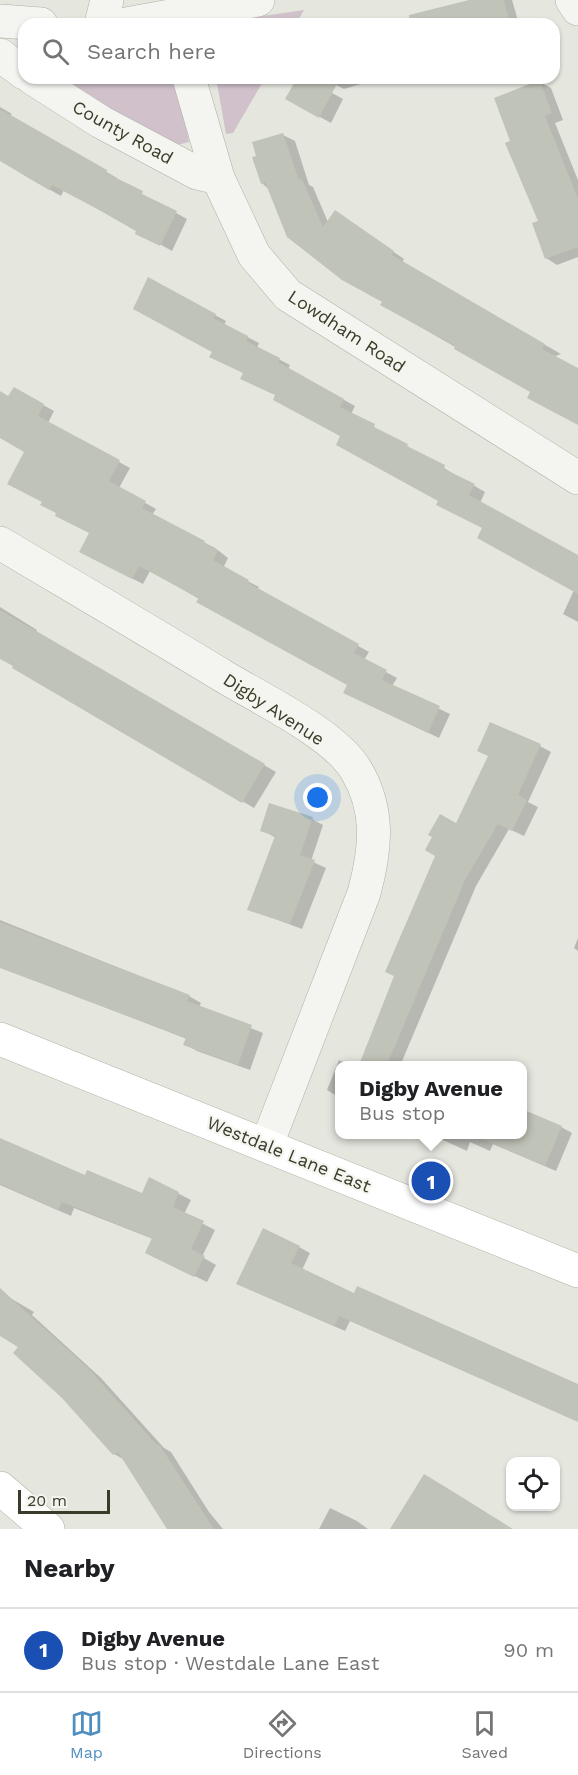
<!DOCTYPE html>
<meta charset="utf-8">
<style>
:root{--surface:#fff;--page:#f2f2f2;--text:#202124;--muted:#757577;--line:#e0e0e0;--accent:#4f8ec0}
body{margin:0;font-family:"Work Sans",sans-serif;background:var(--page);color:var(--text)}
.controls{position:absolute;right:18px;bottom:18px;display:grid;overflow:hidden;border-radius:12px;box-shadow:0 2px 4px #0004}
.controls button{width:54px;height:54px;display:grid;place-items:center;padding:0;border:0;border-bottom:2px solid var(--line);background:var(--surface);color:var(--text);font:30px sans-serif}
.scale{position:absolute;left:18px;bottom:15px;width:92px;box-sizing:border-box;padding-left:6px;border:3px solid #383c29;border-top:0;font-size:16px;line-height:21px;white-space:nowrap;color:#383c29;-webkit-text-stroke:4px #f3f5ee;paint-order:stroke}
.you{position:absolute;left:318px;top:798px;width:21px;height:21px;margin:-15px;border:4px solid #fff;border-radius:50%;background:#1a73e8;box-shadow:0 0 0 9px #1a73e833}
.badge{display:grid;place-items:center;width:39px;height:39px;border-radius:50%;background:var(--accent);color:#fff;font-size:20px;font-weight:700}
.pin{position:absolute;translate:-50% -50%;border:3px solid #fff;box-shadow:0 2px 6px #0006}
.popup{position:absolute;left:335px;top:1061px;width:192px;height:78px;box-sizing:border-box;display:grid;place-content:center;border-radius:12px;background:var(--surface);filter:drop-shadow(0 2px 4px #0005);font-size:20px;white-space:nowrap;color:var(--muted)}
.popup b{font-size:22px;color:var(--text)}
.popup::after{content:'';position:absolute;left:50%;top:100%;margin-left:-12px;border:12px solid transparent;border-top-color:var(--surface)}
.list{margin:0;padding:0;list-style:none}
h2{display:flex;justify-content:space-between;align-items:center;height:78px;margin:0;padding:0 24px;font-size:26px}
h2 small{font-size:20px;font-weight:400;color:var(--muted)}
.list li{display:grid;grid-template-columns:39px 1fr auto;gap:18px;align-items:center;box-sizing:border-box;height:84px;padding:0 24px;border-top:2px solid var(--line)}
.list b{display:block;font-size:22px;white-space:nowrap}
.list p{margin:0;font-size:20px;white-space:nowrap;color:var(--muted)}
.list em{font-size:20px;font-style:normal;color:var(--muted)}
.icon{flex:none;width:33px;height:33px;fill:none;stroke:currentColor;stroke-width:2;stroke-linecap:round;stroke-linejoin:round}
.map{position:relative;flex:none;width:578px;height:1529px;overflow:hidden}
.search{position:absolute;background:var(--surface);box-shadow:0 2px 4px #0004;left:18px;right:18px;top:18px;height:66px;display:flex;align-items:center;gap:15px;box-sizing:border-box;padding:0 21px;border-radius:18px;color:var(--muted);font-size:22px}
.sheet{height:162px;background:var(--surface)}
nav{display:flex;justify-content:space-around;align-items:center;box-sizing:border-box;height:84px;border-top:2px solid var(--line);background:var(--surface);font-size:16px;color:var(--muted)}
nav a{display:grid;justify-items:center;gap:3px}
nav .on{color:var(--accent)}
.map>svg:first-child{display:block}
.green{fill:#d0c1cb}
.shadow{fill:#0003}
.building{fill:#c0c3b7}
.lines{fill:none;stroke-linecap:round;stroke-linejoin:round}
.street-casing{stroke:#aeb0a5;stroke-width:34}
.secondary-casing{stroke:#aeb0a5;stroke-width:34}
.street{stroke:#f4f5f1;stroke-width:33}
.secondary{stroke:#fff;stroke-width:33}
.labels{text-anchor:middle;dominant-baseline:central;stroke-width:4.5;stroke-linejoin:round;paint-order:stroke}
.street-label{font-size:18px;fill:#383c29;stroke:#f3f5ee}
</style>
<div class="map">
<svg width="578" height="1529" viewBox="0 0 578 1529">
<rect width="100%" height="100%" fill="#e5e7df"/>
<!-- green -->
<g class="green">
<path d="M304,10L296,24H224L229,21Z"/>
<path d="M55,78H176L189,142L173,146Z"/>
<path d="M216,78H265L233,133L226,134Z"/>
</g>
<!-- shadow -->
<g class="shadow">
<path d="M477,0H512L519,24H403L444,14Z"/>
<path d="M299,78H305L343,99L331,123L287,99Z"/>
<path d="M331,78H380L344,89L332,83Z"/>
<path d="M540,82L551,88L563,120L555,123L578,180V257L557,265L546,258L540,222L512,142Z"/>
<path d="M0,107L12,114L10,116L117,178L116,180L187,219L172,251L64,190L61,196L36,182L24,175L26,173L0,158Z"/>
<path d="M283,135L295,141L309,185L313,187L328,222L346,219L404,259L402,263L561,354L553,357L578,370V424L532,391L382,305L384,302L262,183Z"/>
<path d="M215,315L226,321L224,325L259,343L257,348L290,365L288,369L355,406L351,414L485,492L480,503L578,558V622L563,614L574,590L484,528L277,396L213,352L179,334Z"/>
<path d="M14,389L54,411L48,423L130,468L119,488L156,509L152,515L215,548L228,558L223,568L259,587L257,590L369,652L364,660L397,678L392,686L450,714L439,738L355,698L349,684L150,571L143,584L92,558L91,533L44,502L26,451L0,436V393L14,401Z"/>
<path d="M0,607L37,630L36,632L276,772L254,808L14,668L15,666L0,657Z"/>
<path d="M540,746L551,752L528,802L538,807L524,836L509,829L476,886L400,1066H360L457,825Z"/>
<path d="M312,819L323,825L311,861L326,868L302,929L249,909L276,838L262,830Z"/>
<path d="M0,920L189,996L201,1003L199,1007L263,1033L250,1070L197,1051L185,1044L187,1039L0,967Z"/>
<path d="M578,938V951L574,948Z"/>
<path d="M339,1060L352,1066H340V1098L327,1090Z"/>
<path d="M561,1127L572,1133L556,1171L493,1144L490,1151L470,1142L467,1151L430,1134H522Z"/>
<path d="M0,1139L86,1177L143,1194L150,1179L191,1200L184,1214L215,1230L202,1257L216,1265L207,1282L159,1259L153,1239L74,1208L71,1216L0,1185Z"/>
<path d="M299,1247L310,1253L302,1270L355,1295L578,1385V1421L350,1321L345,1331L249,1289Z"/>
<path d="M0,1292L34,1312L32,1315L101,1378L164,1448L171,1452L209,1512L223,1529H168L125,1460L114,1454L20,1348L0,1335Z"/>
<path d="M330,1508L357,1521L368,1529H319Z"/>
</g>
<!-- building -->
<g class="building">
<path d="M469,0H504L510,24H410L409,15Z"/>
<path d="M297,78H340L319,118L285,99Z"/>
<path d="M540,80L552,113L545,116L578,199V247L545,259L532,223L538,221L505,143L510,141L494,98Z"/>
<path d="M0,109L107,170L106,173L143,191L142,194L177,211L160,246L135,234L136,231L103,212L52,185L49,190L0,161Z"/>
<path d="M283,133L299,180L302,179L323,227L335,210L394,251L392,255L545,344L542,349L578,368V425L527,398L530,392L454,349L455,346L380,305L382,302L342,280L287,237L265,182L261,184L252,157L256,156L252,142Z"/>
<path d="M148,277L216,314L213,318L248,336L246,341L280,358L278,362L344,399L340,407L375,424L374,427L408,444L407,446L445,465L444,469L475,484L469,495L578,555V594L477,538L482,528L436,505L438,501L336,445L340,436L273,400L275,395L240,379L243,373L209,357L212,352L133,309Z"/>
<path d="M14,387L44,404L38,416L120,460L109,481L146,501L142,508L205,541L204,543L218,550L213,560L249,580L247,582L359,644L354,653L387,670L382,680L440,706L428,733L343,693L347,685L196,602L199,598L139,566L132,579L79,552L89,533L55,516L56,513L40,505L42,502L7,484L24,452L0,438V391L8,396Z"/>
<path d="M0,610L265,764L242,803L12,668L13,666L0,659Z"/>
<path d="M490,722L541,744L518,795L527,800L512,831L498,824L465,880L387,1065H359L394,976L385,972L435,856L425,850L432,837L428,835L440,814L456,823L488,756L477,751Z"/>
<path d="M269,803L313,817L300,855L315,860L290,924L247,910L275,836L260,831Z"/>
<path d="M0,922L190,995L187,1001L252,1025L238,1065L183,1045L186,1038L0,968Z"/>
<path d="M522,1109L562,1126L545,1166L472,1135L522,1134Z"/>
<path d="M0,1138L85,1175L87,1170L142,1193L149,1177L179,1192L173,1207L204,1221L191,1249L205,1256L194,1277L145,1253L152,1238L62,1202L58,1210L0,1184Z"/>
<path d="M263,1228L300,1246L291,1263L354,1293L357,1286L578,1384V1422L339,1316L334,1326L236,1284Z"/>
<path d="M0,1288L90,1370L157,1445L159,1444L214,1529H167L118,1452L113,1455L62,1398L13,1353L18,1347L0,1336Z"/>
<path d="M424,1474L452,1491L513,1529H390Z"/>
</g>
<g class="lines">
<!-- street casing -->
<g class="street-casing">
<g id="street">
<path d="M572,0L578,9"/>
<path d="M0,21L41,24"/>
<path d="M101,24L107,0"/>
<path d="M126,24L258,0"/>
<path d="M0,55L24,73"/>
<path d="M32,78L101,122L197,173L218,178"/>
<path d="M189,78L218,178L254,255L288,295L578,478"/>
<path d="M0,543C74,587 149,631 223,676C259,698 335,734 356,770C380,810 376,849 364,893L267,1144"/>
</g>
</g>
<!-- secondary casing -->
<g class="secondary-casing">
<g id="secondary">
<path d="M0,1039L578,1271"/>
<path d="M0,1488L48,1529"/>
</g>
</g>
<!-- street -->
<use href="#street" class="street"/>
<!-- secondary -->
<use href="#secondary" class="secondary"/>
</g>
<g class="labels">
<!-- street labels -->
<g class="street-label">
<text transform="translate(123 132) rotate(29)">County Road</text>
<text transform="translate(347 331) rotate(33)">Lowdham Road</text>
<text transform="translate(274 709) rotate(33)">Digby Avenue</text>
<text transform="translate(289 1154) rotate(22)">Westdale Lane East</text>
</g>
</g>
</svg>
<div class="controls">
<button><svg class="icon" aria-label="locate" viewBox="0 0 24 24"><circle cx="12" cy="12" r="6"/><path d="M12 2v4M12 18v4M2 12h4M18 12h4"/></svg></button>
</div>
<div class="scale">20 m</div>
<div class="you"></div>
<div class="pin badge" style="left:431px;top:1181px;background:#1a4fb4">1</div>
<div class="popup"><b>Digby Avenue</b>Bus stop</div>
<div class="search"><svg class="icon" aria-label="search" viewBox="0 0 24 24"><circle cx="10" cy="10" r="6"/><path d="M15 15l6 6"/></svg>Search here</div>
</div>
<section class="sheet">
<h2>Nearby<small></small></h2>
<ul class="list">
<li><span class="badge" style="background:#1a4fb4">1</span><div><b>Digby Avenue</b><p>Bus stop · Westdale Lane East</p></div><em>90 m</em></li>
</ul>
</section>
<nav>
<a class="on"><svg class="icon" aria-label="map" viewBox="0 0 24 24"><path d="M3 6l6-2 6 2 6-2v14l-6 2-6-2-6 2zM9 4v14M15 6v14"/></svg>Map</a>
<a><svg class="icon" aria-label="directions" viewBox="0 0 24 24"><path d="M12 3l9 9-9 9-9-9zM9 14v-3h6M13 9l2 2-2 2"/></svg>Directions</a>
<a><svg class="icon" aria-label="saved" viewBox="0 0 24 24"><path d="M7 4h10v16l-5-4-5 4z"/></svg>Saved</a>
</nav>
